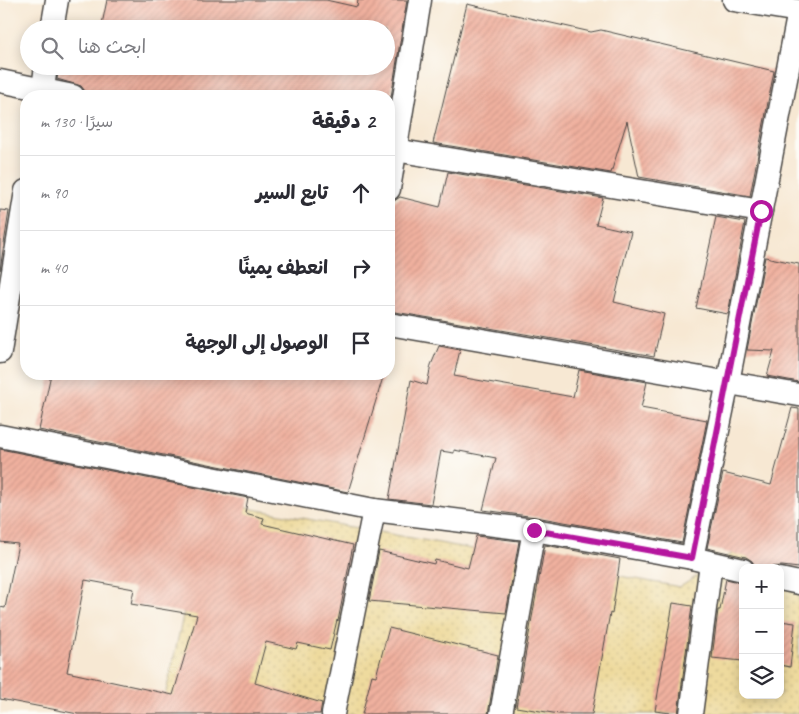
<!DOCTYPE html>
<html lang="ar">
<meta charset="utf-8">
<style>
:root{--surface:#fff;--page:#f7f7f7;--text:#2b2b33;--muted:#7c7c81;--line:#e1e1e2}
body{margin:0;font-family:Caveat,"Playpen Sans Arabic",sans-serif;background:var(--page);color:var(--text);direction:rtl}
.controls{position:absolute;right:15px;bottom:15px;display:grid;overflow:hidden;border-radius:10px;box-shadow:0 2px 12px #0003}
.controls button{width:45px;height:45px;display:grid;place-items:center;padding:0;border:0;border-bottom:1px solid var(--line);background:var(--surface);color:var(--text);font:25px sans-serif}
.stop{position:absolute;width:15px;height:15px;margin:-11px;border:4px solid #b5179e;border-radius:50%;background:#fff}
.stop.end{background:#b5179e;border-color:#fff;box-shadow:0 1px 5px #0008}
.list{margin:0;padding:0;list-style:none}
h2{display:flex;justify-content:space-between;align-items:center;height:65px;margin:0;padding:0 20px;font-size:21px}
h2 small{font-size:16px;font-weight:400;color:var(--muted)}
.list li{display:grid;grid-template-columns:32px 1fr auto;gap:15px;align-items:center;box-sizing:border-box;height:75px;padding:0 20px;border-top:1px solid var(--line)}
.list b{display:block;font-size:19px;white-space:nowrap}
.list em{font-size:16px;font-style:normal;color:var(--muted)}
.icon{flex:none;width:28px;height:28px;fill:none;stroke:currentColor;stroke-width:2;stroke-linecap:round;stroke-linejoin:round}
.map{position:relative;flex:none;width:799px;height:714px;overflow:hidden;direction:ltr}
.search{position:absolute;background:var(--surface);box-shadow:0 2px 12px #0003;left:20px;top:20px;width:375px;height:55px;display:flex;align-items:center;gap:12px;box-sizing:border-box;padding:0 18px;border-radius:28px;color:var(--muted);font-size:19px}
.panel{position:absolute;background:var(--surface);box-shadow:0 2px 12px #0003;left:20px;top:90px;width:375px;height:290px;border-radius:20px;direction:rtl}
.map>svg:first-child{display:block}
.sand{fill:url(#sand-dots);stroke:#8c8264;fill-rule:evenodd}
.building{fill:url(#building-hatch);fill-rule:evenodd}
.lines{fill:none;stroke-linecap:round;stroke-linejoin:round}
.street-casing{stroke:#4a4744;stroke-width:25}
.street{stroke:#fff;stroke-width:22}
.route{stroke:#b5179e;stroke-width:6}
</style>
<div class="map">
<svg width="799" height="714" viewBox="0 0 799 714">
<defs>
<pattern id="sand-dots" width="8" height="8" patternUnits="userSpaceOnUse" patternTransform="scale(1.25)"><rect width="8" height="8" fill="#eeda9e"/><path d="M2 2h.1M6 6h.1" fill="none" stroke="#cb8" stroke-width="1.8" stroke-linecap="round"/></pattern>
<pattern id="building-hatch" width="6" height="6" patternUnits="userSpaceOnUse" patternTransform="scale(1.25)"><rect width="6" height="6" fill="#f0b19f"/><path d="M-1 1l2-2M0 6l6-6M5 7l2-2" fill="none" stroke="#ce9889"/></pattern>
</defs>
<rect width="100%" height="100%" fill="#fdfcf7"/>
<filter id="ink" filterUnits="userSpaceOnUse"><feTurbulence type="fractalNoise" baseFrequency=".02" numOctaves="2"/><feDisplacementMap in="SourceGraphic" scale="10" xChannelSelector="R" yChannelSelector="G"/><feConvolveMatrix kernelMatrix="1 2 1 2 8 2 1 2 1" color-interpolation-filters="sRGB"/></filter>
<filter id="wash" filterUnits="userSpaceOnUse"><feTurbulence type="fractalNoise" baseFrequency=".0096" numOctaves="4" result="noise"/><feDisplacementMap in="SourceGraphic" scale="20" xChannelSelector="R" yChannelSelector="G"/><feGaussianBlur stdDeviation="1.12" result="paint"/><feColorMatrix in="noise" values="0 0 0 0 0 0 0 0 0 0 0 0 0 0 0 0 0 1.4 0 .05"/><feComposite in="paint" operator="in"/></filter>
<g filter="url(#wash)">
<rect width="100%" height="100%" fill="#f7e8d3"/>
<!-- sand -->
<path class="sand" d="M209,501L680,587L799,511V714H161ZM743,568H780V695H743Z"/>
<g id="blocks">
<!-- building -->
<g class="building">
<path d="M107,0H326L357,7L358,0H407L389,109V96H86L85,91L81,86L57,79L59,66H386V29H101Z"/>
<path d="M467,4L591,32L601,30L774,71L750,196L639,177L627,121L611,173L433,143Z"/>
<path d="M448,172L603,198L596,224L631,232L614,302L664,314L654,356L389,311V202L394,201L400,197L440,207Z"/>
<path d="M0,210L9,211L0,270Z"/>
<path d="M716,217L745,222L728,314L696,308Z"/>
<path d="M765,257L799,264V382L767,376L774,351L747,350Z"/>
<path d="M439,346L460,350L454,376L573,397L579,370L647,382L641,408L707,420L682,543L536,517L483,510L496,458L454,450V453L441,451L431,504L389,499L411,380L427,385L431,365Z"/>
<path d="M51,374H384L348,492L39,430Z"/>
<path d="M792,408L799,409V568L782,566L756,568L752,561L746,557L707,548L723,473L771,485Z"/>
<path d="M0,449L248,498L245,513L264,518L262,524L353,545L338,621L337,620L330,650L298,643L296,649L266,642L255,683L322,703L320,714H78L0,699V607L5,608L18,544L0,542ZM85,580L134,589L131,604L197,615L173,695L67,672Z"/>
<path d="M476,536L519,541L506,613L369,601L379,551L434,564L435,560L468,568Z"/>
<path d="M545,545L620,559L612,614L610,613L592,714H559L516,707Z"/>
<path d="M726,579L743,583V661L712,658L718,610H720Z"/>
<path d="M673,603L692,606L678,714L655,711Z"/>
<path d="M780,621L795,623L790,667L780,665Z"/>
<path d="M389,628L498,655L488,714H362L372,675L376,676Z"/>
</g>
</g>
</g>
<g filter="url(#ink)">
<use href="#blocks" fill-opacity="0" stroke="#4a4744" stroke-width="1"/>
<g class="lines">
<!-- street casing -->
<g class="street-casing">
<g id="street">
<path d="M734,0L799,11"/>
<path d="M52,29L57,0"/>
<path d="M0,81L73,96"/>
<path d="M42,96L46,66"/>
<path d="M389,149L761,211"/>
<path d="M389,189L420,0"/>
<path d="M389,324L799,395"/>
<path d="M0,352L26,191"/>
<path d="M0,436L374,510L534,530L692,558L743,570"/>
<path d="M692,558L728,382L799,11"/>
<path d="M780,579L799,583"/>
<path d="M333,714L374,510"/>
<path d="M501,714L534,530"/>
<path d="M691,714L711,563"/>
</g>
</g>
<!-- street -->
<use href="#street" class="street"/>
</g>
</g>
<g class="lines" filter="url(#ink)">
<!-- route -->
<path class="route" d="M534,530L692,558L761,211"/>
</g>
</svg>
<div class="controls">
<button>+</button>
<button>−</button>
<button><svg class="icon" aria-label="layers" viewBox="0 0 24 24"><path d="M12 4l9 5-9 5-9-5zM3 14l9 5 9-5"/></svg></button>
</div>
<div class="stop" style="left:761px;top:211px"></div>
<div class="stop end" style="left:534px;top:530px"></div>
<div class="search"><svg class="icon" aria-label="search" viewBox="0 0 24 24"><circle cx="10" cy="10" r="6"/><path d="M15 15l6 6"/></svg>ابحث هنا</div>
<section class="panel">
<h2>2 دقيقة<small>سيرًا · 130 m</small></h2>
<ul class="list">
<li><svg class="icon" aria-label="ahead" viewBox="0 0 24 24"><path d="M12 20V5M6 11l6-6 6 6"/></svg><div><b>تابع السير</b></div><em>90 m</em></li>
<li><svg class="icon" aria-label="right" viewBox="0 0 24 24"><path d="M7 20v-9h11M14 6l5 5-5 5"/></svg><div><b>انعطف يمينًا</b></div><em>40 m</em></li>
<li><svg class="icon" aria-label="arrive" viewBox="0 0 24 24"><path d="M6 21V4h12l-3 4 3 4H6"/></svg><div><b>الوصول إلى الوجهة</b></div></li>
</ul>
</section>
</div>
